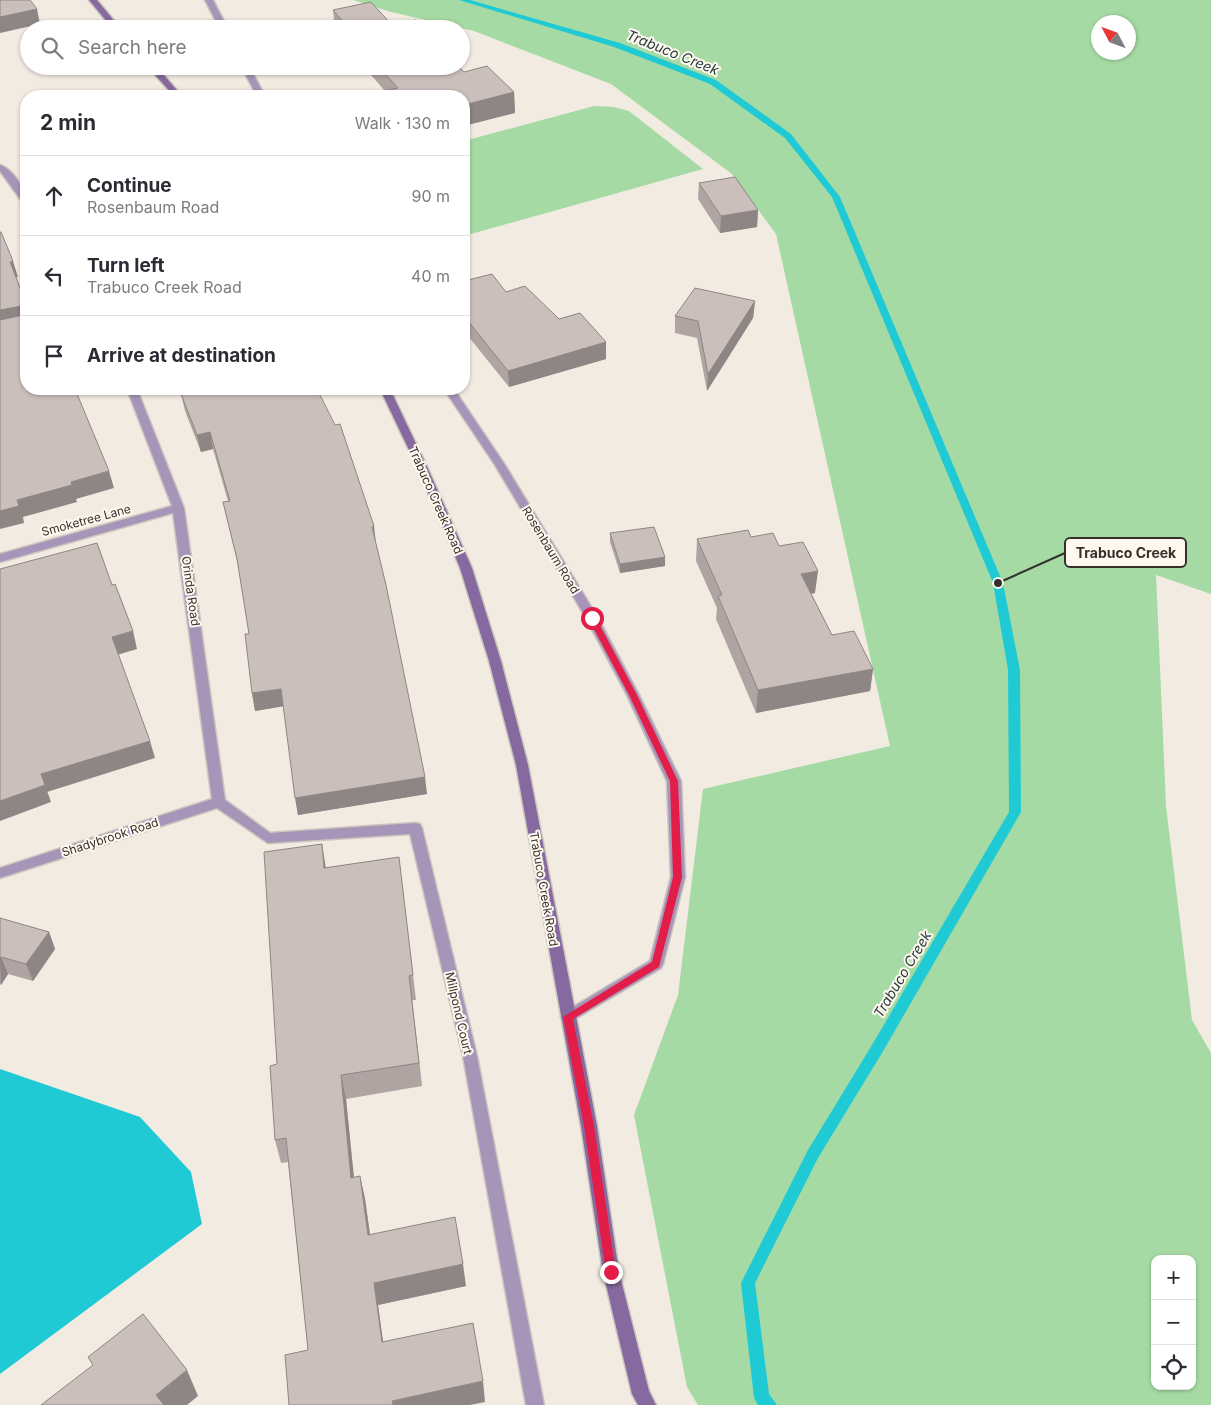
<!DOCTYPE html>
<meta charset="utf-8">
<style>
:root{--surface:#fff;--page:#f2f2f3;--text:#2b2b33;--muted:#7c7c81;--line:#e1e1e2}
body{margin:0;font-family:Inter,sans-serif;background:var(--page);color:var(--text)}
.controls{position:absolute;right:15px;bottom:15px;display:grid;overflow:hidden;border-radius:10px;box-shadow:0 1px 4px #0004}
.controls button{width:45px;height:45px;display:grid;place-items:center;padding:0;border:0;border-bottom:1px solid var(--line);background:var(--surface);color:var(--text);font:25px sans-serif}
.compass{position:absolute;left:1091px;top:15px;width:45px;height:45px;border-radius:50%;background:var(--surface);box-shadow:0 1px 4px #0004;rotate:311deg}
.stop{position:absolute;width:15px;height:15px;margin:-11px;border:4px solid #e11d48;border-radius:50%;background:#fff}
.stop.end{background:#e11d48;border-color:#fff;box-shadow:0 1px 5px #0008}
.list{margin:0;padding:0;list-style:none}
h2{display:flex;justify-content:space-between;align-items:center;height:65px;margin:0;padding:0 20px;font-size:21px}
h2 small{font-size:16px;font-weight:400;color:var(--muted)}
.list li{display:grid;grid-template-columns:32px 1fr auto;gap:15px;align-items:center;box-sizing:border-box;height:80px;padding:0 20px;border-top:1px solid var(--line)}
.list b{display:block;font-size:19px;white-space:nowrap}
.list p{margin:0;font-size:16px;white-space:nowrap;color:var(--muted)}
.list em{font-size:16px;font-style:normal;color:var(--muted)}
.icon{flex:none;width:28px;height:28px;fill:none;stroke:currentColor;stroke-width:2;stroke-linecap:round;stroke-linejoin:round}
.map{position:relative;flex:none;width:1211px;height:1405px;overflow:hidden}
.search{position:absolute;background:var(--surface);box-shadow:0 1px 4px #0004;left:20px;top:20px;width:450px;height:55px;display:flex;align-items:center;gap:12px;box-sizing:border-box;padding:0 18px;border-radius:28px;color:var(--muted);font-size:19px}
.panel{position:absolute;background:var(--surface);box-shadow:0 1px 4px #0004;left:20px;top:90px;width:450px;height:305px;border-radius:20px}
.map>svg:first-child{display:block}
.green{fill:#a6daa4;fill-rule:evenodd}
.water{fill:#20cad4}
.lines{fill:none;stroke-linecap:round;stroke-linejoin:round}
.stream{fill:#20cad4;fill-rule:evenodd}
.lane-casing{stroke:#ccc6be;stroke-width:3}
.street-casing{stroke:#ccc6be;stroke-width:3}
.secondary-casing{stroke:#ccc6be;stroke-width:3}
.lane{fill:#a795b9;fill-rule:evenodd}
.street{fill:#a795b9;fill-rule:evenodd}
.secondary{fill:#866a9f;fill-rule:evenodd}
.wall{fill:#afa4a2}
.shaded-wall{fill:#8e8684}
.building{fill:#cbbfbc;stroke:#8e8684}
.route{fill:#e11d48}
.labels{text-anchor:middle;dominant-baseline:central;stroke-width:4;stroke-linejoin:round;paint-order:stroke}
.street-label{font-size:12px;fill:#34312d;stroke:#fff8ef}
.water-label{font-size:14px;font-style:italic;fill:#253e40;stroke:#fff8ef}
.leader{fill:none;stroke:#34312d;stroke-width:2}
.callout-dot{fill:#34312d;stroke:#fff8ef;stroke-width:2}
.callout{fill:#fff8ef;stroke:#34312d;stroke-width:2}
.callout-label{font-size:14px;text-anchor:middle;font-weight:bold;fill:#34312d}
</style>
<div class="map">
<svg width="1211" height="1405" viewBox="0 0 1211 1405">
<rect width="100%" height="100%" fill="#f2ebe2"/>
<!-- green -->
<g class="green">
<path d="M353,0H1211V594L1156,575L1166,806L1192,1020L1211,1053V1405H698L687,1387L634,1115L678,995L703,789L890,746L776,234L732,174L611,84L474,31L391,12ZM1098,22H1128V52H1098ZM1155,1259H1192V1386H1155Z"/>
<path d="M594,106L614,107L629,111L703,169L464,236V141Z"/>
</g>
<!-- water -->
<path class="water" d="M0,1069L140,1117L191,1172L202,1224L0,1374Z"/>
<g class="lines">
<!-- stream -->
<path class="stream" d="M459,0H470L620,43L716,80L791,134L840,197L1003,583L1020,670L1021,812L882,1053L818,1158L755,1283L769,1394L777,1405H758L754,1398L741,1283L808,1150L872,1045L1009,812L1008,670L993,583L832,197L785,138L710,84L614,47Z"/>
<!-- lane casing -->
<g class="lane-casing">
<g id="lane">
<path d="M205,0H213L228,29H220Z"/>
<path d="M241,66H249L265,96H257Z"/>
<path d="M444,389H454L505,465L598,618L639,695L681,781L685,877L663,964L661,968L568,1023L563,1021L561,1017L563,1013L650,961L671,877L667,781L627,695L586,618L495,465Z"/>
</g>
</g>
<!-- street casing -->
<g class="street-casing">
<g id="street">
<path d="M0,165C14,170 26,190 26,204L23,203L0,171Z"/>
<path d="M127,389H137L184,508L225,800L270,833L415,823L420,824L422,828L477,1056L544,1405H526L463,1056L410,834L268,843L217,808L0,878V868L212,799L173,513L0,562V554L172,506Z"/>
</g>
</g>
<!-- secondary casing -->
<g class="secondary-casing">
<g id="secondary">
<path d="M89,0H97L121,29H113Z"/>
<path d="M147,66H156L182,96H174Z"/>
<path d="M380,389H390L429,471L472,568L501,661L528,765L597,1126L619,1272L649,1391L656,1405H638L632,1394L603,1272L581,1126L516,765L489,661L460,568L419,471Z"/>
</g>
</g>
<!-- lane -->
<use href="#lane" class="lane"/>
<!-- street -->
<use href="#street" class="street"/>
<!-- secondary -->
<use href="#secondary" class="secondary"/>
</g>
<!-- wall -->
<g class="wall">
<path d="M333,10L392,25L424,29H335Z"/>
<path d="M363,66H458L464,72L514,92L515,113L464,96H376L375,94L385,91Z"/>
<path d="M699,183L758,210L757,227L720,233L698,199Z"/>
<path d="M464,281L506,292L559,319L606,359L509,387L464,331Z"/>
<path d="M755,301L753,318L707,391L697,338L675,333V316Z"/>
<path d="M188,389H317L376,544L427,794L298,815L284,706L255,711L252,693L249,634L239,569L223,502L228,501L213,449L201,452L185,411L181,394L190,392Z"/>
<path d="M610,533L665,566L620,573L610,542Z"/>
<path d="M751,537L779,546L815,593L811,594L832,635L873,669L870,691L756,713L716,619L717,608L696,561L697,539Z"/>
<path d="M399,857L416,1000H412L422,1086L346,1099L354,1177L360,1176L365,1199L370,1234L466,1286L378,1305L383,1342L485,1402L308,1350L288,1162L281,1163L275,1140L277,1064L326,868Z"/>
<path d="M0,918L49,932L55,949L33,981L8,974L1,985L0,984Z"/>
</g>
<!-- shaded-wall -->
<g class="shaded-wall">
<path d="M37,9L40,24L0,33V17Z"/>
<path d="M514,92L515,113L464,126V105Z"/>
<path d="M758,210L757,227L720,233L721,216Z"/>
<path d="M13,261L18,277L14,278L10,262Z"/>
<path d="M755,301L753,318L707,391L708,374Z"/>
<path d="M21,306L26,322L0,328V310Z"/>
<path d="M606,342V359L509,387L508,371Z"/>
<path d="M210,432L213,449L201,452L197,435Z"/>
<path d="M109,471L114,488L76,499L77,502L23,517L24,523L0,529V511L17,500L71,482Z"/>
<path d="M374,526L376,544L372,527Z"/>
<path d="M665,557V566L620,573V564Z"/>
<path d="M818,571L815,593L798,596L801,574Z"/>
<path d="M133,631L137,649L117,655L112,637Z"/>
<path d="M873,669L870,691L756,713L758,690Z"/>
<path d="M281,689L285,706L255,711L252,693Z"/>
<path d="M150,741L155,758L47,792L41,774Z"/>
<path d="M425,777L427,794L298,815L295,798Z"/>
<path d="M45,785L51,802L0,821V801Z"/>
<path d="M322,844L326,869L324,868Z"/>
<path d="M49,932L55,949L33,981L26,964Z"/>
<path d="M1,957L8,974L1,985L0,959Z"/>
<path d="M409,976L412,1000L422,1086L419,1063Z"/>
<path d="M341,1075L346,1099L356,1200L351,1178Z"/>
<path d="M360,1176L365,1199L373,1257L368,1235Z"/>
<path d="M463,1264L466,1286L378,1305L386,1363L382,1342L374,1283Z"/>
<path d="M187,1370L198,1396L187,1405H161L156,1395Z"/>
<path d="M483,1381L485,1402L470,1405H393L392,1401Z"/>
</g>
<!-- building -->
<g class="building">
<path d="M0,0H30L37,9L0,17Z"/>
<path d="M371,2L392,25L416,20L424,29H345L342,26L346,25L333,10Z"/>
<path d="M378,66H458L464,72L487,66L514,92L464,105V96H378L375,94L398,88Z"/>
<path d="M735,177L758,210L721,216L699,183Z"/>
<path d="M0,232H1L13,261L10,262L26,303V389H75L109,471L71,482L72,485L17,500L19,506L0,511V320L23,315V307L21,306L0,310Z"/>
<path d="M492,274L506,292L525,286L559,319L580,313L606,342L508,371L464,316V281Z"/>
<path d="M695,288L755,301L708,374L698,321L675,316Z"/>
<path d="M193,389H317L335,425L340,424L374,526L372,527L386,585L425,777L295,798L281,689L252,693L245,634H249L237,559L223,502L230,501L210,432L197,435L181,394L194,391Z"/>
<path d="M654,527L665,557L620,564L610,533Z"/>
<path d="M748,530L751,537L773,533L779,546L803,542L818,571L801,574L832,635L854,631L873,669L758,690L718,596L722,595L697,539Z"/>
<path d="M97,543L112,585L115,584L133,631L112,637L150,741L41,774L45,785L0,801V569Z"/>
<path d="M322,844L324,868L399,857L413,975L409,976L419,1063L341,1075L351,1178L360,1176L368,1235L455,1217L463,1264L374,1283L382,1342L473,1323L483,1381L392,1401L393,1405H289L285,1355L308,1350L286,1138L275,1140L270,1066L277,1064L264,852Z"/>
<path d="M0,918L49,932L26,964L1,957L0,959Z"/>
<path d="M143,1314L187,1370L156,1395L164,1405H41L93,1365L88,1357Z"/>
</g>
<!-- route -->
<path class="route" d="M592,615L596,618L637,695L678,781L682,877L659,967L573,1019L594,1126L616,1272L611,1277L606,1272L584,1126L563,1017L652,962L673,877L670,781L629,695L588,618Z"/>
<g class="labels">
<!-- street labels -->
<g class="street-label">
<text transform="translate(436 500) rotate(66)">Trabuco Creek Road</text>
<text transform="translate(86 520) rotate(-15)">Smoketree Lane</text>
<text transform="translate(551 550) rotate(59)">Rosenbaum Road</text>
<text transform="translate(191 591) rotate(82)">Orinda Road</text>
<text transform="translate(110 837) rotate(-18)">Shadybrook Road</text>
<text transform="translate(544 889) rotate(80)">Trabuco Creek Road</text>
<text transform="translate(459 1013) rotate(77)">Millpond Court</text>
</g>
<!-- water labels -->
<g class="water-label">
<text transform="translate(673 52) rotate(22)">Trabuco Creek</text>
<text transform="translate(902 974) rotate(-59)">Trabuco Creek</text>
</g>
</g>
<!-- callouts -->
<path class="leader" d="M998 583L1065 553"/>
<circle class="callout-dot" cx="998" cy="583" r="5"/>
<rect class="callout" x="1065" y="538" width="121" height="29" rx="5"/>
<g class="callout-label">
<text x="1126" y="558">Trabuco Creek</text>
</g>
</svg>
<div class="controls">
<button>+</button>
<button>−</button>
<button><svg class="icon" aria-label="locate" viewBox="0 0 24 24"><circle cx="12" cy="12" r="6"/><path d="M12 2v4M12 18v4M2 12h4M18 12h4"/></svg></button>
</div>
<svg class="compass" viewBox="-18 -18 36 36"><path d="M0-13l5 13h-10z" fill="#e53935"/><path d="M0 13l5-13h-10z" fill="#7c7c81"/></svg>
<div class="stop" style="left:592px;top:618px"></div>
<div class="stop end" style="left:611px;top:1272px"></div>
<div class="search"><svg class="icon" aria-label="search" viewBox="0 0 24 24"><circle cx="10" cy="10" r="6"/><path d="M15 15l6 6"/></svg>Search here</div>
<section class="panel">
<h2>2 min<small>Walk · 130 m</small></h2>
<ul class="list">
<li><svg class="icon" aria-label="ahead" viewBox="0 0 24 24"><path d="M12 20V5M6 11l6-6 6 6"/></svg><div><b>Continue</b><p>Rosenbaum Road</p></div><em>90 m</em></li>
<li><svg class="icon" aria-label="left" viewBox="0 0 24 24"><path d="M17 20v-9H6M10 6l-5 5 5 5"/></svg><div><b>Turn left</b><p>Trabuco Creek Road</p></div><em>40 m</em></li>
<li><svg class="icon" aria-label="arrive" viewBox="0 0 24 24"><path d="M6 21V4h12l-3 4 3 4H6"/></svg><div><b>Arrive at destination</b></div></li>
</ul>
</section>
</div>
